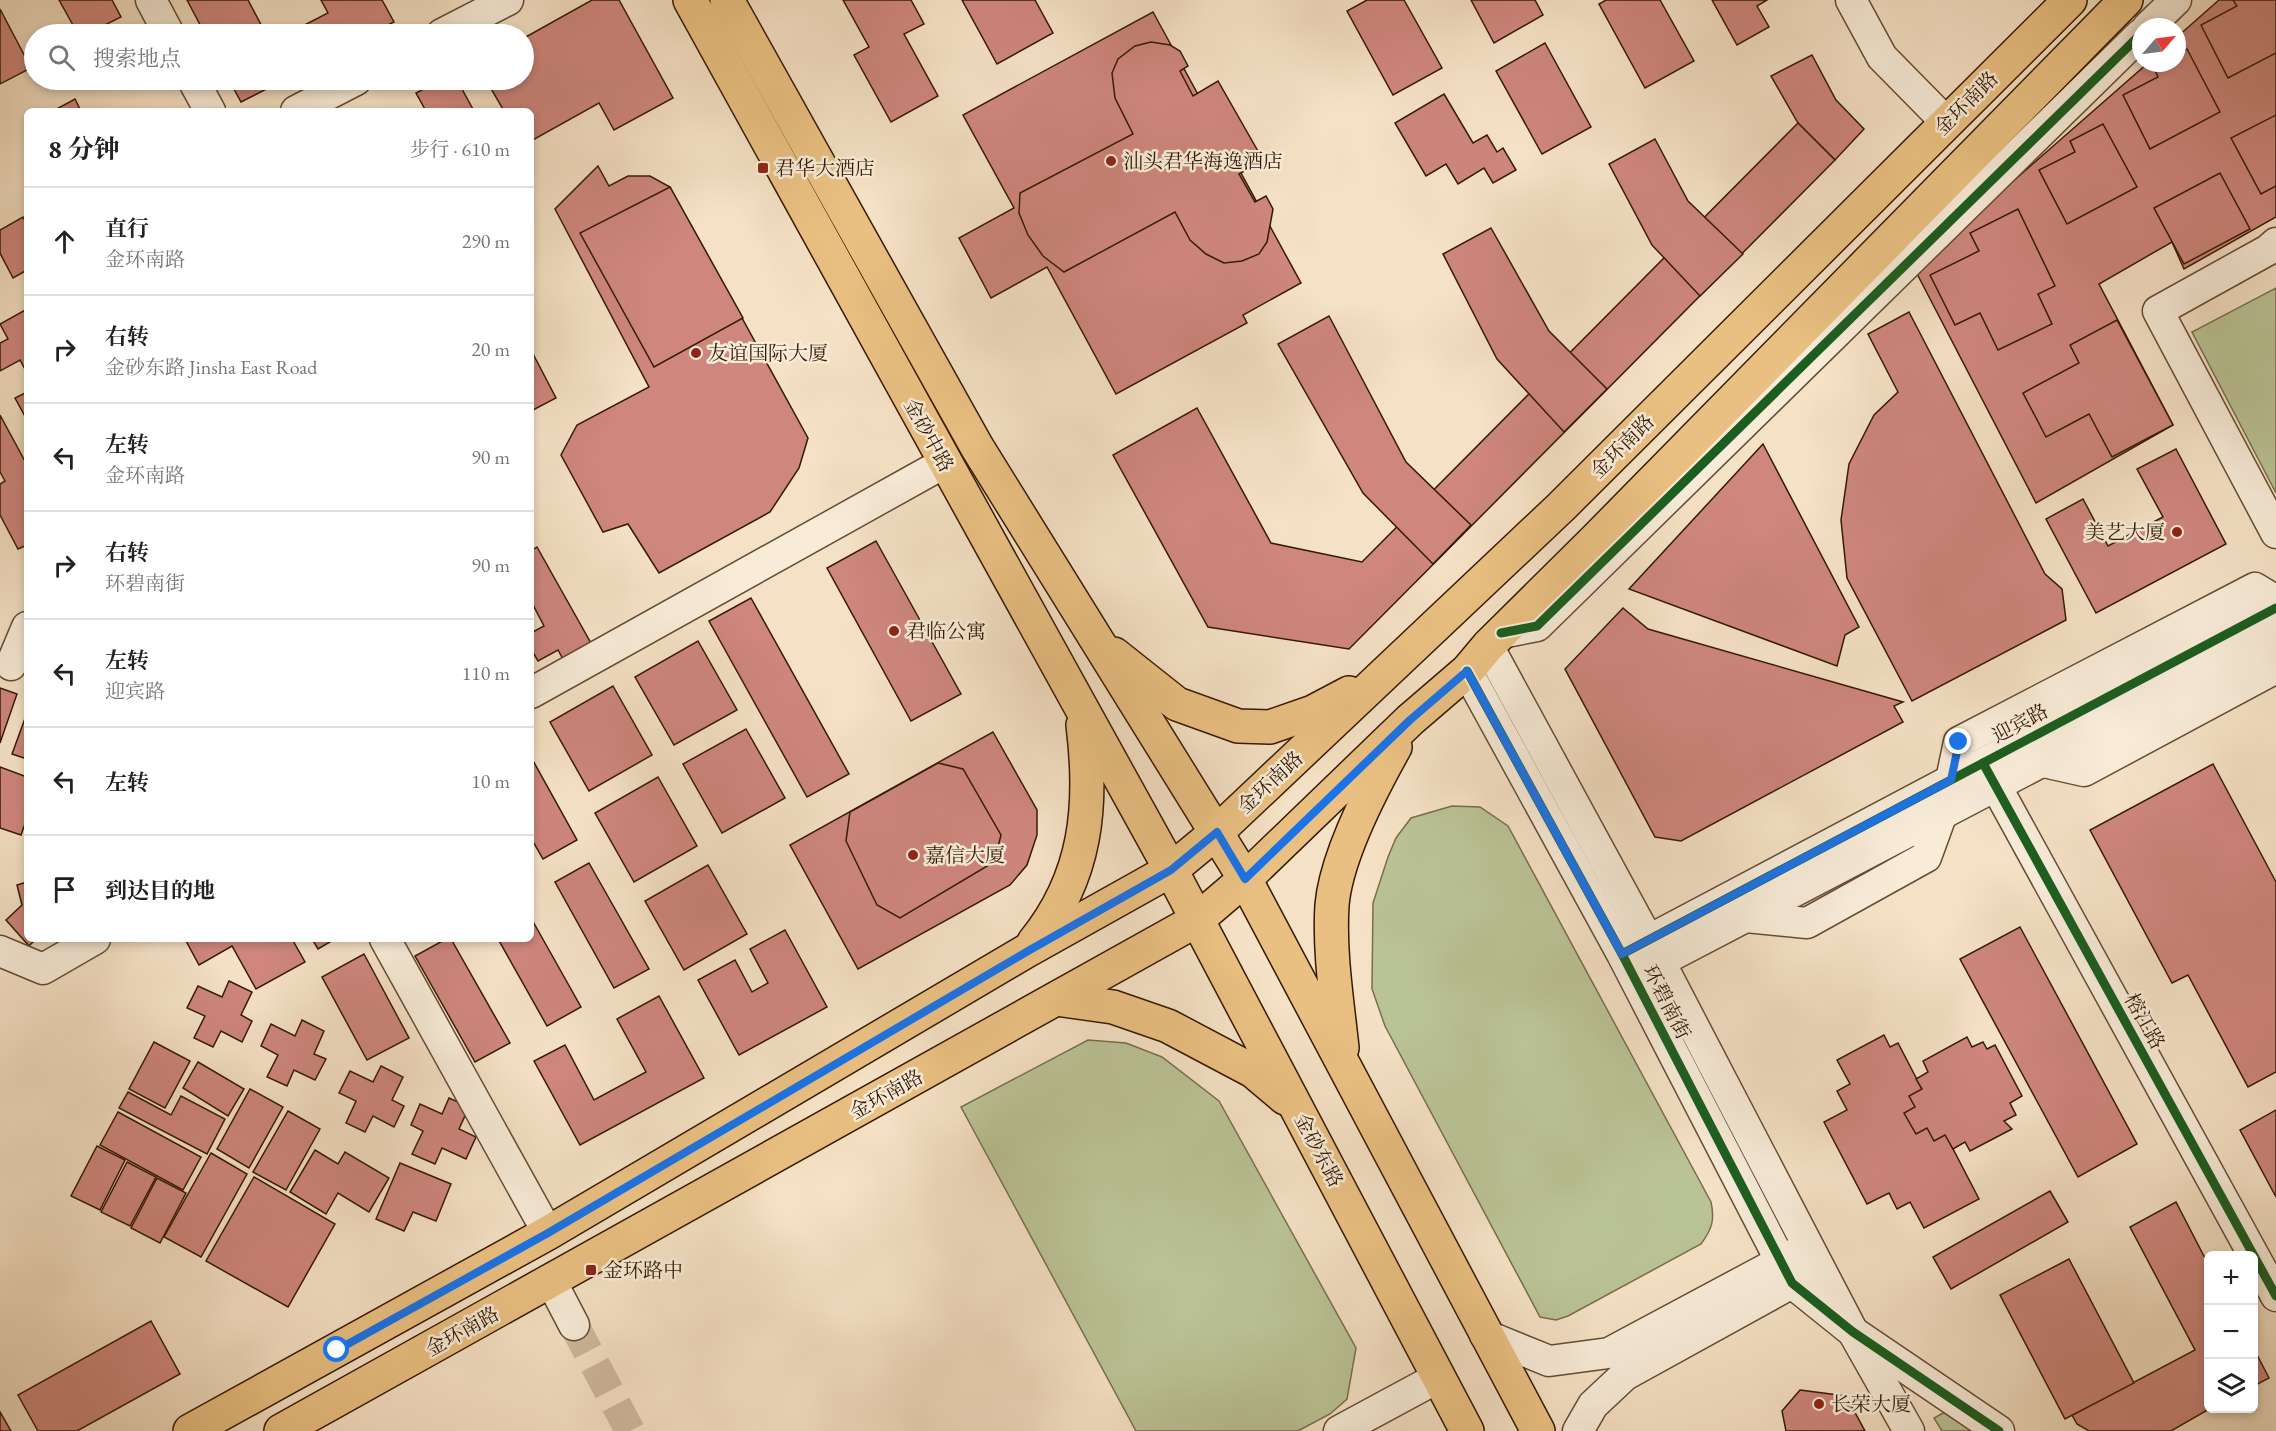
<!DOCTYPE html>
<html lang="zh">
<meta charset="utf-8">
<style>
:root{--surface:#fff;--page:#f2f2f2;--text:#222;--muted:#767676;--line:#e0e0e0}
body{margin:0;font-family:"EB Garamond","Noto Serif SC",serif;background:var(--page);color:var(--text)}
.controls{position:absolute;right:18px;bottom:18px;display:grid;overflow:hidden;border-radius:9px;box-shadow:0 3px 9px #0003}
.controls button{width:54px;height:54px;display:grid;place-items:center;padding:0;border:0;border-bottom:2px solid var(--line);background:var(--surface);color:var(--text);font:30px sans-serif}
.compass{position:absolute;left:2132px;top:18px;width:54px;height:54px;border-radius:50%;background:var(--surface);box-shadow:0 3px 9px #0003;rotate:62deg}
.stop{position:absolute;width:18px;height:18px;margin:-14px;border:4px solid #1a73e8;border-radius:50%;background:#fff}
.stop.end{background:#1a73e8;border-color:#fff;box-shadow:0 2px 6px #0008}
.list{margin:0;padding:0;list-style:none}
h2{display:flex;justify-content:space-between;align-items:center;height:78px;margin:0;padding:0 24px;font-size:26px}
h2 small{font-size:20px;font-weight:400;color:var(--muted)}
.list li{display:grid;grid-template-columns:39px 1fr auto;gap:18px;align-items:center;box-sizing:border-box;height:108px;padding:0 24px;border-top:2px solid var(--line)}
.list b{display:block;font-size:22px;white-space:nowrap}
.list p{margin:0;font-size:20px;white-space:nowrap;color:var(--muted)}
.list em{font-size:20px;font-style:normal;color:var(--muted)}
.icon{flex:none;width:33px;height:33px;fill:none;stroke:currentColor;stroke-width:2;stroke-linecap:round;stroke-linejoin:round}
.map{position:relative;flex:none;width:2276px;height:1431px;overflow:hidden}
.search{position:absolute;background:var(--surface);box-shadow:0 3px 9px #0003;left:24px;top:24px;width:510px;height:66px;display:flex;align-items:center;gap:15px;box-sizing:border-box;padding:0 21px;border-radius:33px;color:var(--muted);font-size:22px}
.panel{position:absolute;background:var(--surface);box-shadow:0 3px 9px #0003;left:24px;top:108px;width:510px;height:834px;border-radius:9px}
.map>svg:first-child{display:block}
.green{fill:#bac396;stroke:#786e4c;stroke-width:1.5}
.building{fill:#ce867d;stroke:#351a03;stroke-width:1.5}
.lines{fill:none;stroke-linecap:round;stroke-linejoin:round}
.minor-tunnel{stroke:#cfb99e;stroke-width:30;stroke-dasharray:30 15;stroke-linecap:butt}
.minor-casing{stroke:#654c34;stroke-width:33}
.major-casing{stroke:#351a03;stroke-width:36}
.minor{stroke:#f8ecd9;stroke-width:30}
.major{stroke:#eac082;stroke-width:33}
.cycleway-casing{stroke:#f8ecd9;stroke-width:13}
.cycleway{stroke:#1b5e20;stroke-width:9}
.route{stroke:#1a73e8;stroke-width:8}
.poi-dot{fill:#8f2418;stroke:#f8ecd9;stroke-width:2}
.labels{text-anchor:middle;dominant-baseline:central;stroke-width:5;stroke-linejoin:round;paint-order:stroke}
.street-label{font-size:20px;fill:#351a03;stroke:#f8ecd9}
.poi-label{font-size:20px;fill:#351a03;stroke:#f8ecd9;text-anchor:start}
</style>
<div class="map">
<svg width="2276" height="1431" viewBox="0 0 2276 1431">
<rect width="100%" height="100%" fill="#f5e1c5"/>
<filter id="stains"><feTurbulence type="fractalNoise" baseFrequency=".00333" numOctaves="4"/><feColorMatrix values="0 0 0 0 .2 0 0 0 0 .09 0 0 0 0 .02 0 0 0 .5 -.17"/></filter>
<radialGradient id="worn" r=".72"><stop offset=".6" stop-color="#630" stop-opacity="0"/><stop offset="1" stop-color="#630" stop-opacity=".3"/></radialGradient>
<!-- green -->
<g class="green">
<path d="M2276,288V493L2192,332Z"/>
<path d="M1452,806L1480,807L1508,826L1711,1202C1715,1220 1712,1229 1701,1244L1568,1316L1556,1320L1540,1317L1385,1026L1372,989L1373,903L1388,857L1396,838L1411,818Z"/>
<path d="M1088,1040L1126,1043L1162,1057L1219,1101L1356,1348L1347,1399L1330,1414L1298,1431H1136L961,1107Z"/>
<path d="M1947,1411L1975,1431H1942L1934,1418Z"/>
</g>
<!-- building -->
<g class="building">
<path d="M59,0H112L121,17L87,34H78Z"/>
<path d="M187,0H248L266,34H205Z"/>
<path d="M321,0H382L394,22L370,34H287L328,13Z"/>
<path d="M592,0H619L673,98L614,130L599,103L531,141V111H504L486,80H524V38Z"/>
<path d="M843,0H911L924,24L904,34L938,96L891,122L854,55L869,47Z"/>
<path d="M962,0H1035L1053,33L997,64Z"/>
<path d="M1367,0H1404L1442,68L1393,95L1347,11Z"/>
<path d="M1471,0H1535L1543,15L1494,43Z"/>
<path d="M1606,0H1660L1694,61L1645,88L1599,4Z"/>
<path d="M1712,0H1767L1757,6L1769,27L1737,45Z"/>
<path d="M2219,0H2276V217L2184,269L2172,242L2099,284L2173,425L2036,503L1914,268L2148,63H2177V37Z"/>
<path d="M2233,0H2276V53L2228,78L2201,25L2237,6Z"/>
<path d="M0,9L31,68L0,84Z"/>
<path d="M1153,12L1301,283L1243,315L1247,323L1116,394L1047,267L991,298L959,238L1014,208L963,115Z"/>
<path d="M1151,42L1170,45L1180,51L1188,66L1180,71L1193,96L1218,81L1263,160L1239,174L1255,202L1266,196L1273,209L1267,242L1259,254L1242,261L1224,263L1206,254L1190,240L1175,212L1064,272L1043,256L1028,235L1019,213L1020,193L1133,134L1115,98L1112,73L1118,59L1135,46Z"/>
<path d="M1545,43L1591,127L1542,154L1496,71Z"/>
<path d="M2187,49L2220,112L2150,149L2123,95L2158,77L2153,66L2160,63H2177V54Z"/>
<path d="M1812,55L1836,100L1864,129L1835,160L1798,123L1771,76Z"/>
<path d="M229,80H284L241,102Z"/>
<path d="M441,80H457L474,111H426L416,93Z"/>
<path d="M1444,94L1473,143L1487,135L1497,152L1503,148L1516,170L1493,183L1484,168L1458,184L1446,164L1426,176L1395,123Z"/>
<path d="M75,99L81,111H53Z"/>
<path d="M2276,115V186L2261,194L2231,138Z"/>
<path d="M1798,123L1835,160L1349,649L1208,627L1113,455L1197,408L1271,543L1362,562Z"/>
<path d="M2103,124L2137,187L2067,224L2039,170L2075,152L2070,141Z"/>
<path d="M1655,139L1688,201L1743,254L1700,296L1652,245L1609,164Z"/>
<path d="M598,166L609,186L628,176H650L670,187L808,438L799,468L770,512L659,573L628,524L603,532L561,455L577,425L649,387L555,209Z"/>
<path d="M2220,173L2250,229L2184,264L2154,208Z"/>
<path d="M670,187L743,318L654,367L580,233Z"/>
<path d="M2018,209L2055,286L2038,294L2052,324L1998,350L1980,313L1955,325L1930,275L1979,251L1970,233Z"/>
<path d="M23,217L27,225V270L13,278L0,253V230Z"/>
<path d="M1491,228L1549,331L1607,389L1564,432L1497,359L1443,254Z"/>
<path d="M27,309V373L20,360L0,371V343L8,339L0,324Z"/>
<path d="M1909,312L2045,574L2062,589L2066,620L1912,701L1847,578L1841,520L1849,464L1874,415L1898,392L1868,334Z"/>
<path d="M1329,316L1406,462L1471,525L1433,564L1363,493L1278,344Z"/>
<path d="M2117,320L2173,425L2112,457L2089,414L2046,437L2023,393L2079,363L2070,345Z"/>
<path d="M531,350L556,398L533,410L531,406Z"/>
<path d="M27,392V420L15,398Z"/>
<path d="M0,415L27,465V545L18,549L0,515V484L5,481L0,472Z"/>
<path d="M1763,444L1859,627L1845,635L1837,666L1629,589Z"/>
<path d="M2176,449L2226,544L2096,613L2046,519L2083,499L2108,546L2163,517L2137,469Z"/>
<path d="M876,541L961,694L911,721L827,568Z"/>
<path d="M537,547L592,645L564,661L558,650L538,661L531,649V633L544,626L531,601V551Z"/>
<path d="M751,598L849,774L807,797L709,621Z"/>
<path d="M1623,608L1648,629L1903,702L1894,706L1903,722L1681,841L1655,837L1565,669Z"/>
<path d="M698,641L737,710L674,745L635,677Z"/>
<path d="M613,686L652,755L589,791L550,722Z"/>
<path d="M0,688L17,694L0,743Z"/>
<path d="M27,713V759L12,754Z"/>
<path d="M746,729L785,798L722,833L683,764Z"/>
<path d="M993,732L1037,810V835L1027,865L1010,885L858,969L790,845Z"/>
<path d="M531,757L577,840L543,859L531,838Z"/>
<path d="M938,763L963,769L1001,835L994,862L900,918L877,905L846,841L850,812Z"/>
<path d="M2213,764L2276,882V1072L2248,1087L2188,975L2172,983L2090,830Z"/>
<path d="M0,767L27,777V818L21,835L0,828Z"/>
<path d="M658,777L697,846L634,882L595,813Z"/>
<path d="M589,863L649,969L614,988L555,882Z"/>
<path d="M708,865L747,934L684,970L645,901Z"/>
<path d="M27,882V939H36L29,946L6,920L22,905L17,885Z"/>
<path d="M531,918L581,1007L547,1026L498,939H531Z"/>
<path d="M2020,927L2137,1144L2078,1177L1960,959Z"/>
<path d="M785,930L827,1007L739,1055L698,980L735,960L752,992L768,983L750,949Z"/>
<path d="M185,939H292L305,962L256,989L232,946L199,965Z"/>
<path d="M312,939H335L318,949Z"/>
<path d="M446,939H451L510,1043L475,1062L415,956Z"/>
<path d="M364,954L409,1038L367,1060L322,977Z"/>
<path d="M229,981L252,992L241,1015L252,1021L242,1042L221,1031L213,1047L194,1038L205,1016L187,1008L198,986L222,997Z"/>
<path d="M659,996L704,1078L580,1145L534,1061L565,1045L594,1100L646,1072L617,1019Z"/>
<path d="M302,1020L324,1031L314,1054L326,1059L315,1080L294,1070L287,1086L267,1077L278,1055L261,1046L271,1024L295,1036Z"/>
<path d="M1884,1035L1890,1047L1898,1043L1979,1199L1924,1228L1910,1202L1897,1209L1889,1193L1867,1204L1824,1122L1847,1110L1837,1091L1850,1084L1837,1060Z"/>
<path d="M1967,1037L1972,1047L1983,1042L1987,1049L1995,1045L2022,1096L2010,1103L2016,1115L2004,1121L2012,1129L1970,1151L1965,1142L1953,1149L1945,1135L1934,1141L1927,1128L1916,1134L1904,1113L1915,1107L1909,1096L1922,1089L1916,1079L1928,1072L1923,1061Z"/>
<path d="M154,1042L190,1061L165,1108L129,1089Z"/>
<path d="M198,1062L244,1089L228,1116L183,1088Z"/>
<path d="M381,1066L403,1077L392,1100L404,1106L394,1127L373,1116L365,1132L346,1123L356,1101L339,1093L350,1071L373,1082Z"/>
<path d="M250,1089L283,1107L249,1168L217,1149Z"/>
<path d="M128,1092L171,1115L181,1096L225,1119L207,1154L119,1108Z"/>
<path d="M449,1098L469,1107L459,1129L476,1137L466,1159L442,1148L435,1164L412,1154L423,1131L411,1125L420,1104L442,1114Z"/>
<path d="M2276,1110V1197L2240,1130Z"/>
<path d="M288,1111L320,1129L286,1190L253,1172Z"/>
<path d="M118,1112L201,1157L183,1190L100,1145Z"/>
<path d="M97,1146L125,1160L100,1210L71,1196Z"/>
<path d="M315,1150L338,1164L345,1152L389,1178L369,1212L338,1193L326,1214L290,1192Z"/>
<path d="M211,1153L247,1174L201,1257L164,1237Z"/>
<path d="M127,1162L156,1177L130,1226L101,1212Z"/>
<path d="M400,1163L451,1184L436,1221L413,1212L404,1231L376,1219Z"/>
<path d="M254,1177L335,1224L288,1307L206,1261Z"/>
<path d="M157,1178L186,1193L160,1243L131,1228Z"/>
<path d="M2050,1191L2068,1222L1951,1289L1933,1257Z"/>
<path d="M2176,1202L2208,1264V1408H2211L2171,1431H2089L2077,1424L2072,1415L2195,1350L2130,1227Z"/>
<path d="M2069,1259L2134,1383L2065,1419L2000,1295Z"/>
<path d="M151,1321L180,1374L77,1431H38L18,1395Z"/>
<path d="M2254,1349L2269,1378L2254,1386Z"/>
<path d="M1800,1390L1846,1396L1865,1431H1786L1782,1411Z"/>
<path d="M0,1412L11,1431H0Z"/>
</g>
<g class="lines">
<!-- minor-tunnel -->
<path class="minor-tunnel" d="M574,1325L630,1431"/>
<!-- minor casing -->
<g class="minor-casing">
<g id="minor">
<path d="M151,0L169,34"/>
<path d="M1851,0L1882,57L1947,123"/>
<path d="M2148,27L2176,0"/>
<path d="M442,34L508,0"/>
<path d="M193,80L210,111"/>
<path d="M296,111L356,80"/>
<path d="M2276,243L2268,250L2158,311L2276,533"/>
<path d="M1501,633L1537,626L2141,34"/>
<path d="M1488,646L1660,962L1853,1332L1909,1431"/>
<path d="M11,665L27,627"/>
<path d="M1467,671L1622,954L1792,1283L1853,1332L1999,1431"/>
<path d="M531,693L944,463"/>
<path d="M2044,762L2084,771L2276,668"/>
<path d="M1986,768L2276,1296"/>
<path d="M1951,780L1959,742L2255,588L2276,601"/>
<path d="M1746,917L1807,923L1926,857L1942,813"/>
<path d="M385,939L548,1233"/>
<path d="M1632,949L2276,608"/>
<path d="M0,951L43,969L95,939"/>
<path d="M1644,970L2276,639"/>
<path d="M551,1281L574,1325"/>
<path d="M1485,1335L1549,1361L1609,1353L1798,1252"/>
<path d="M1339,1431L1439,1377"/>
<path d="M1578,1431L1593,1405L1625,1375L1810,1273"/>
</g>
</g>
<!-- major casing -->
<g class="major-casing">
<g id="major">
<path d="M690,0L1171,870L1467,1431"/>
<path d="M727,0L977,447L1245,879L1538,1431"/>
<path d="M1114,654L1177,704L1238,726L1270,727L1313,712L1349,693"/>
<path d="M1034,942C1087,877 1093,805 1083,725"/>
<path d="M1056,999L1113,1007L1168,1026L1253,1071L1285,1098"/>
<path d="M1342,1048C1337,1001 1329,952 1332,905C1336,858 1372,788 1395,747"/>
<path d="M190,1431L548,1233L1028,950L1171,870L1217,832L1561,507L2070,0"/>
<path d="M281,1431L1197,920L1245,879L1410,720L1467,671L1488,646L1594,541L2126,0"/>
</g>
</g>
<!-- minor -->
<use href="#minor" class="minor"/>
<!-- major -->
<use href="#major" class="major"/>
<!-- cycleway casing -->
<g class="cycleway-casing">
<g id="cycleway">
<path d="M1501,633L1537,626L2141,34"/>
<path d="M1467,671L1622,954L1792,1283L1853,1332L1999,1431"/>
<path d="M1983,763L2276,1296"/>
<path d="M1622,954L2276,608"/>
</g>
</g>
<!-- cycleway -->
<use href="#cycleway" class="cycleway"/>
</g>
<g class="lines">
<!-- route -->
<path class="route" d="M337,1350L548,1233L1028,951L1171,870L1217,832L1245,879L1410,720L1467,671L1622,954L1951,780L1959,742"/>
</g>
<!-- markers -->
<g class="poi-dot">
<circle cx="1111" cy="161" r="6"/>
<rect x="757" y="162" width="12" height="12" rx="3"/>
<circle cx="696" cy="353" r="6"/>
<circle cx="2177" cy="532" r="6"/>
<circle cx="894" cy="631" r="6"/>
<circle cx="913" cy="855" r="6"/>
<rect x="585" y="1264" width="12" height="12" rx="3"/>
<circle cx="1819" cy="1404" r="6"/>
</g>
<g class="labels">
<!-- street labels -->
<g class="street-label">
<text transform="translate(1966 103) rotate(-45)">金环南路</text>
<text transform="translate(929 435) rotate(61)">金砂中路</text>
<text transform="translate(1622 446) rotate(-45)">金环南路</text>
<text transform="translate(2020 723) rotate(-28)">迎宾路</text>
<text transform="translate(1270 782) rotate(-43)">金环南路</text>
<text transform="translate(1667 1002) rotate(63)">环碧南街</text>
<text transform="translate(2145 1021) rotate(61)">榕江路</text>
<text transform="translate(886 1094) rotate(-29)">金环南路</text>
<text transform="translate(1319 1150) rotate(62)">金砂东路</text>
<text transform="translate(462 1331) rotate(-29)">金环南路</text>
</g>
<!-- poi labels -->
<g class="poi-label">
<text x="1123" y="161">汕头君华海逸酒店</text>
<text x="775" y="168">君华大酒店</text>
<text x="708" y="353">友谊国际大厦</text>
<text x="2165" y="532" text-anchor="end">美艺大厦</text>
<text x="906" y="631">君临公寓</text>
<text x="925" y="855">嘉信大厦</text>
<text x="603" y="1270">金环路中</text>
<text x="1831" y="1404">长荣大厦</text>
</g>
</g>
<rect width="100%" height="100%" filter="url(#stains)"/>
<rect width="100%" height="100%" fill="url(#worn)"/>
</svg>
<div class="controls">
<button>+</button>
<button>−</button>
<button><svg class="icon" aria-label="layers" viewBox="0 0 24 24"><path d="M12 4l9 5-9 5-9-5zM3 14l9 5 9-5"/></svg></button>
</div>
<svg class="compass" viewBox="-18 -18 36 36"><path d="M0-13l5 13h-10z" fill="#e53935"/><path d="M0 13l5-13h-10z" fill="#767676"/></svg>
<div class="stop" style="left:337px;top:1350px"></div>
<div class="stop end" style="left:1959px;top:742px"></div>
<div class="search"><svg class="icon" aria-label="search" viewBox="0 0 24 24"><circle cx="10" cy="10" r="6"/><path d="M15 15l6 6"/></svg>搜索地点</div>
<section class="panel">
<h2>8 分钟<small>步行 · 610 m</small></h2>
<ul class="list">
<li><svg class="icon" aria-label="ahead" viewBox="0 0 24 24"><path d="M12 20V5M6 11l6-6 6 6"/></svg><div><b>直行</b><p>金环南路</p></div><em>290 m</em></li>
<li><svg class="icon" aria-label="right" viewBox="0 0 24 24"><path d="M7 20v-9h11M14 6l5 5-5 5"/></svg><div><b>右转</b><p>金砂东路 Jinsha East Road</p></div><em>20 m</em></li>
<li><svg class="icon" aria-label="left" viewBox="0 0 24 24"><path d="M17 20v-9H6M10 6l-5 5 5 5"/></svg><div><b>左转</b><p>金环南路</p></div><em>90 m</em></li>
<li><svg class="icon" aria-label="right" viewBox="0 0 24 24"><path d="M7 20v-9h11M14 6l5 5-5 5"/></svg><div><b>右转</b><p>环碧南街</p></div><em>90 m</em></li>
<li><svg class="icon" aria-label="left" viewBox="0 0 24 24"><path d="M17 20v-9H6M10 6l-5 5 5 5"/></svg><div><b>左转</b><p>迎宾路</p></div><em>110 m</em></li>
<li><svg class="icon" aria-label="left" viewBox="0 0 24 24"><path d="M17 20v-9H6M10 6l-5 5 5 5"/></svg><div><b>左转</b></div><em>10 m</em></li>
<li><svg class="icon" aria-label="arrive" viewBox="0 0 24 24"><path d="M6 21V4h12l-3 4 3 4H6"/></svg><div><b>到达目的地</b></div></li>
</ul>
</section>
</div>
